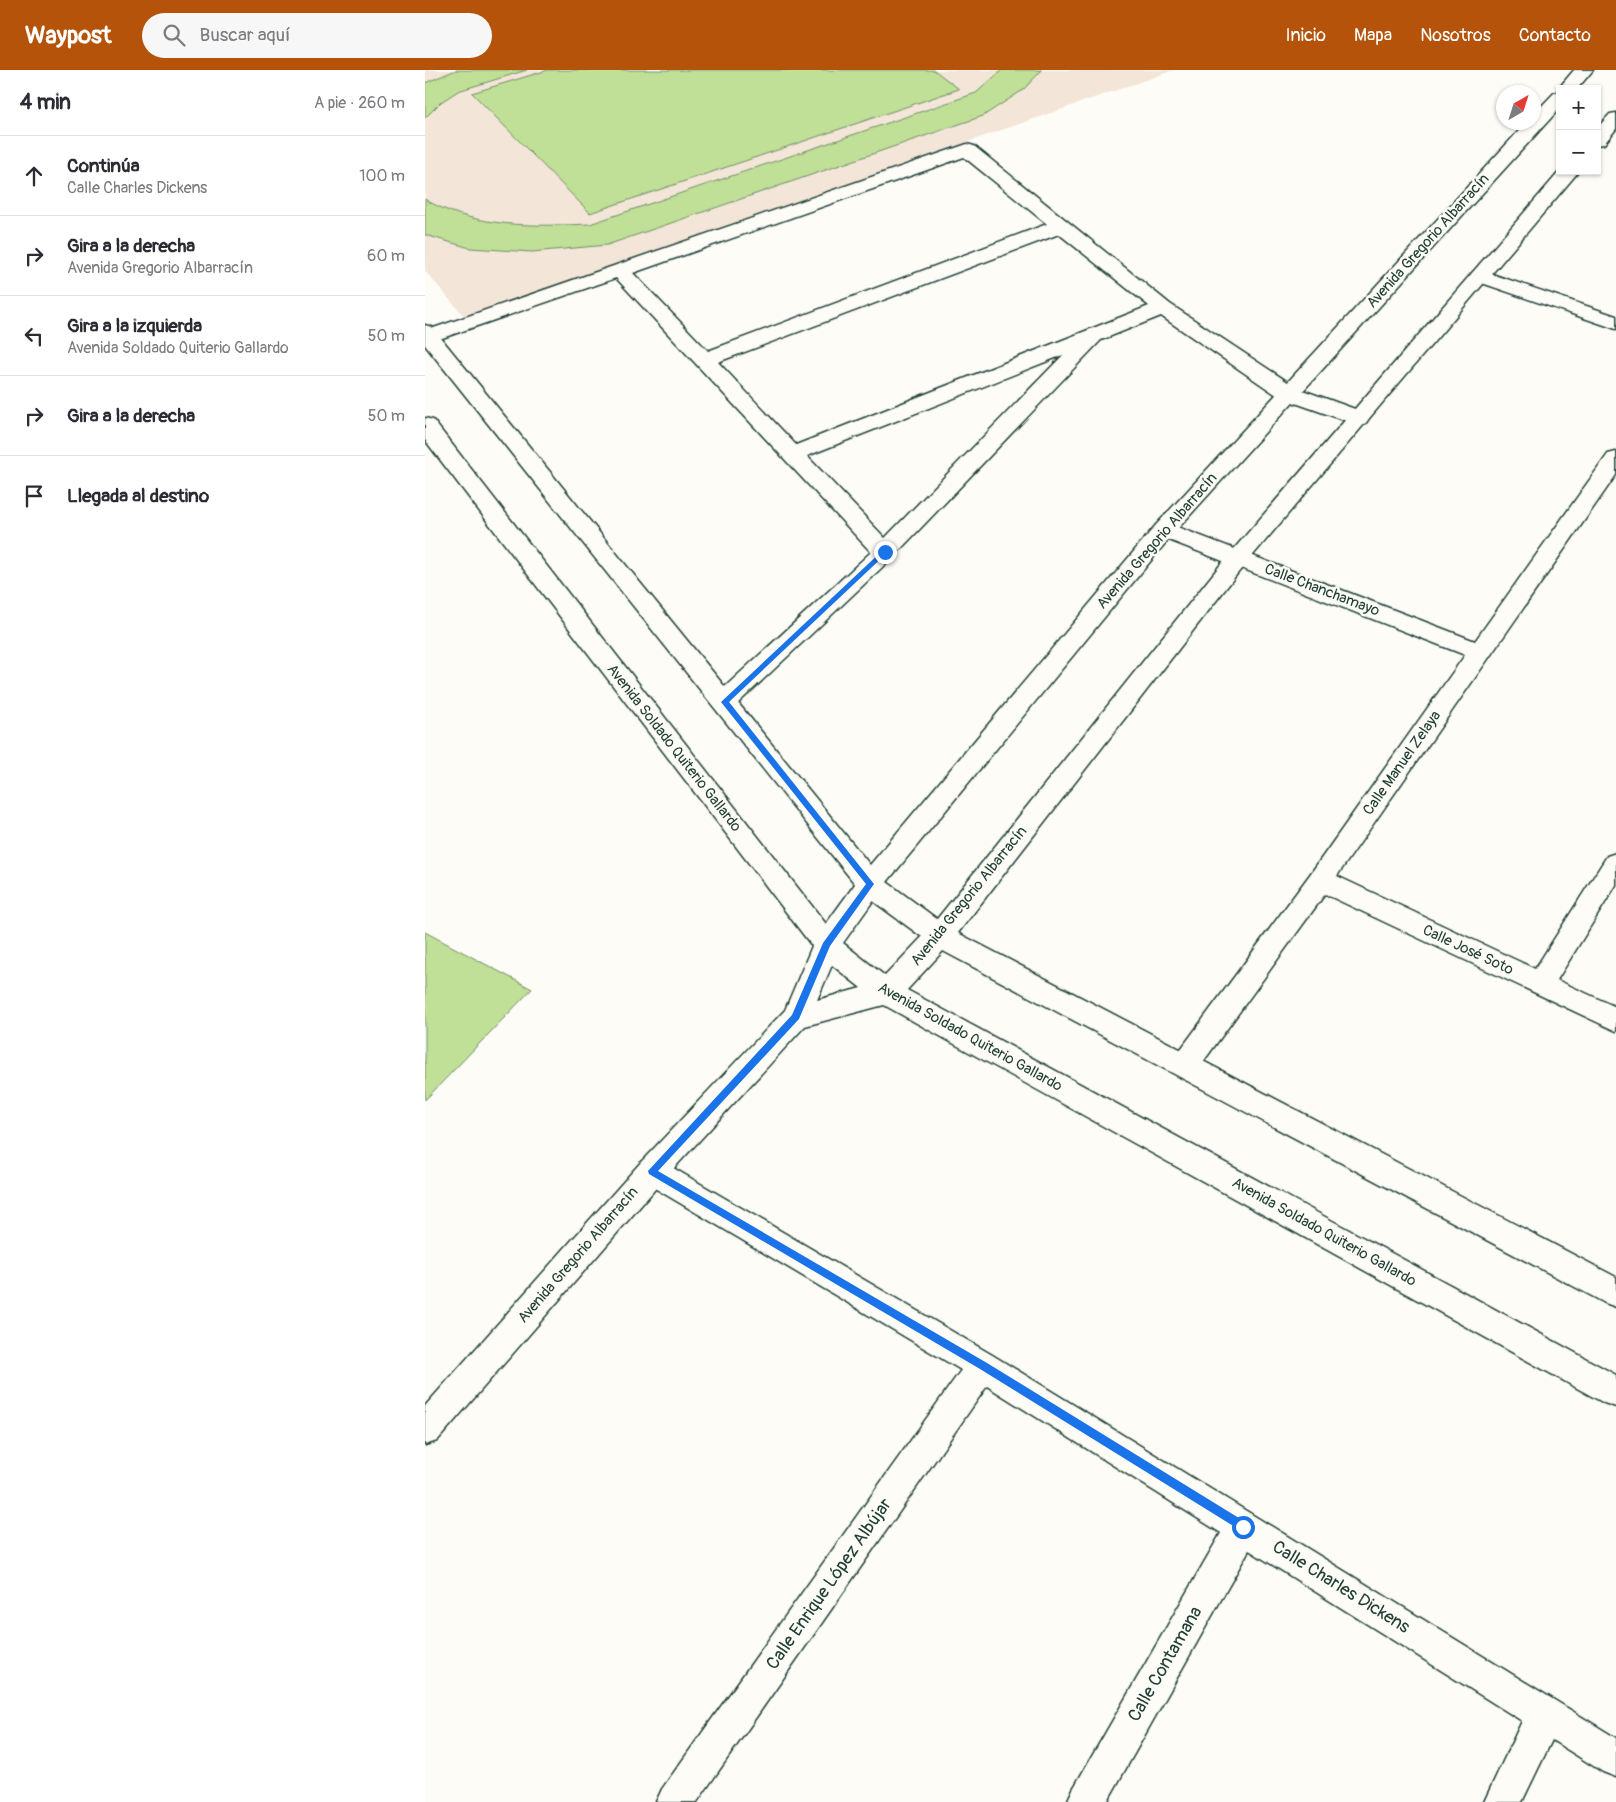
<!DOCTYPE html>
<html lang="es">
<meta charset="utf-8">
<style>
:root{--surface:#fff;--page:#f7f7f7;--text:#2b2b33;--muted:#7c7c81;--line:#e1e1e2;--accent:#b45309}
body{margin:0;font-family:Pangolin,sans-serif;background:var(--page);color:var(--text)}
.controls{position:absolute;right:15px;top:15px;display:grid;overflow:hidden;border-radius:0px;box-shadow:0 1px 4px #0004}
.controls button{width:45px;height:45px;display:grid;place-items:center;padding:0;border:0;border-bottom:1px solid var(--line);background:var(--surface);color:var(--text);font:25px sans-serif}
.compass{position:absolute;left:1071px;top:15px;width:45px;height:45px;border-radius:50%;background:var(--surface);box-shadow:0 1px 4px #0004;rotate:39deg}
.stop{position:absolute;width:15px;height:15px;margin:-11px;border:4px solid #1a73e8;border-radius:50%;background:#fff}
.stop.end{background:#1a73e8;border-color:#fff;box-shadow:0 1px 5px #0008}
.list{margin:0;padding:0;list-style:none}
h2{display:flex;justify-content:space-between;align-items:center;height:65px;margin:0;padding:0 20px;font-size:21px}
h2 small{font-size:16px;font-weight:400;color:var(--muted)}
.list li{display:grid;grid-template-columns:32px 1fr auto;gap:15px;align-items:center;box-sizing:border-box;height:80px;padding:0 20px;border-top:1px solid var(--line)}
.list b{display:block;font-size:19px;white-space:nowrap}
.list p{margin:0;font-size:16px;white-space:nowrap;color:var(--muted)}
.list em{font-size:16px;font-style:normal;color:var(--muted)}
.icon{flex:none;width:28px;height:28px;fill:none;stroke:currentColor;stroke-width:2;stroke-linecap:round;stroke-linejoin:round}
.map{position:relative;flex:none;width:1191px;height:1732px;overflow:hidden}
header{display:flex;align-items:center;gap:30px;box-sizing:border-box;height:70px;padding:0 25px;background:var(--accent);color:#fff}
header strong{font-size:24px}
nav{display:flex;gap:28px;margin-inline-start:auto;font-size:18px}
.search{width:350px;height:45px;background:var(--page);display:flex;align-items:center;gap:12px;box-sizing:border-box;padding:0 18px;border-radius:28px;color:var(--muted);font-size:19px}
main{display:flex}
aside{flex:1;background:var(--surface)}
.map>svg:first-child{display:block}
.built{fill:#f3e5d7}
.green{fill:#c0df97;stroke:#708e66}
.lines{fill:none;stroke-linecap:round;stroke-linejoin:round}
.minor-casing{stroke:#1f3d34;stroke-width:3}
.tertiary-casing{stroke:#1f3d34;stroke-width:3}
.minor{fill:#fdfcf7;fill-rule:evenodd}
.tertiary{fill:#fdfcf7;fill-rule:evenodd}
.route{fill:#1a73e8}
.labels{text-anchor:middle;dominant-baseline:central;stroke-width:5;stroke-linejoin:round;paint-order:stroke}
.street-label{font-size:15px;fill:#1f3d34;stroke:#fdfcf7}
.near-street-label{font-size:18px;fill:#1f3d34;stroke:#fdfcf7}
</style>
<header>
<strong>Waypost</strong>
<div class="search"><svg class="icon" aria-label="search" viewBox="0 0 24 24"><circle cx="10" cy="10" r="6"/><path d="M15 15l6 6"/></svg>Buscar aquí</div>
<nav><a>Inicio</a><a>Mapa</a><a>Nosotros</a><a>Contacto</a></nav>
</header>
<main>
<aside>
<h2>4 min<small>A pie · 260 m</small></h2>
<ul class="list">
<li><svg class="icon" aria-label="ahead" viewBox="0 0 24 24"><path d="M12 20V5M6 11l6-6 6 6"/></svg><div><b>Continúa</b><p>Calle Charles Dickens</p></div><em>100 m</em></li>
<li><svg class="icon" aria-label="right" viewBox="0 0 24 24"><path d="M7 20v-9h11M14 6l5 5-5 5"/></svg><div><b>Gira a la derecha</b><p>Avenida Gregorio Albarracín</p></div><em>60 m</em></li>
<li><svg class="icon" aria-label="left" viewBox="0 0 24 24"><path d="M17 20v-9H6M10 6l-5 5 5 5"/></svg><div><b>Gira a la izquierda</b><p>Avenida Soldado Quiterio Gallardo</p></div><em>50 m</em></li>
<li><svg class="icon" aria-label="right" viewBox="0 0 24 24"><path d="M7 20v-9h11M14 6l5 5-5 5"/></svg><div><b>Gira a la derecha</b></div><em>50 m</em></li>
<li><svg class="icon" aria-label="arrive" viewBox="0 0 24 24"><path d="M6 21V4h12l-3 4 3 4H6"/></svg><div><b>Llegada al destino</b></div></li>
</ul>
</aside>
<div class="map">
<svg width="1191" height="1732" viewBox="0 0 1191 1732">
<rect width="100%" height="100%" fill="#fdfcf7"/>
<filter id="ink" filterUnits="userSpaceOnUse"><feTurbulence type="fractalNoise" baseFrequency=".02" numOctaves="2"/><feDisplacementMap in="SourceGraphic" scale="10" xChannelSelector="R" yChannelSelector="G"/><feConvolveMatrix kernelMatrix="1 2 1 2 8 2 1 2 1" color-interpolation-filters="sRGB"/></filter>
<g filter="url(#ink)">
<!-- built -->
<path class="built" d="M0,0H749L40,247L0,201Z"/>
<!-- green -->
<g class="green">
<path d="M31,0H102L33,21L16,32L0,48V13Z"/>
<path d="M123,0H509L534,19L165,143L47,23Z"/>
<path d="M577,0H617L598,20L558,46L182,175L107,182L45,178L0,165V129C5,133 11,135 17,138C63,158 116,156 165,154L551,23Z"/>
<path d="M0,862L107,919L0,1030Z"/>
</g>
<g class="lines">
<!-- minor casing -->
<g class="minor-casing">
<g id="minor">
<path d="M542,74L549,76L745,234L872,318L941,343L944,348L941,353L933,355L856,328L736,246L676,270L468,487L308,638L299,641L290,638L287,632L290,626L446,482L191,208L0,274V261ZM539,87L622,154L283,281L208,203ZM634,164L724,236L371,375L293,292ZM638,285L460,468L382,386Z"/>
<path d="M1055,200L1191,246V259L1048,210L1045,206L1048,202Z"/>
<path d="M1191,382V405L912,806L1110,899L1182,786L1191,783V815L1132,910L1191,937V961L900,824L770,1003L760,1007L750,1003L746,995L750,987L886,803L1040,585L731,465L728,460L731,455L739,453L747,455L1050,571L1183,384Z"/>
<path d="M227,1088L238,1092L569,1286L1191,1668V1707L1178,1702L1127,1670L1097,1732H1059L1097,1651L824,1480L682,1732H642L648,1719L796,1463L562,1316L272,1732H231L237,1719L536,1300L216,1110L212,1101L216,1092Z"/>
</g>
</g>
<!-- tertiary casing -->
<g class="tertiary-casing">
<g id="tertiary">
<path d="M1149,0H1168L1152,19H1135V21L1133,19Z"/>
<path d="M1135,22V38L747,465L462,812L512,849L796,494L1135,101H1154L812,504L533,863L1191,1207V1237L1180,1233L518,881L482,920L1191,1305V1337L1179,1333L459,935L380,956L238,1110L12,1371L0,1375V1336L216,1092L360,940L387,876L0,370V348L8,350L401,854L430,814L0,275V255L7,257L445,795L731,455L1102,52H1108V45L1129,23ZM448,831L497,867L460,906L418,873ZM407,895L436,918L392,930Z"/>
<path d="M1191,43V59L1179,74L1172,75V58L1185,44Z"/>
</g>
</g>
<!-- minor -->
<use href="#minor" class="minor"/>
<!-- tertiary -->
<use href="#tertiary" class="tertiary"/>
</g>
</g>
<!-- route -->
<path class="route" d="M458,480L463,482L304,632L449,814L405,876L374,949L233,1101L562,1293L822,1453L823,1457L818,1462L555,1299L224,1104L223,1101L367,945L398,873L441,814L296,632Z"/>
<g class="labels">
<!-- street labels -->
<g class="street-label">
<text transform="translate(1003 171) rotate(-48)">Avenida Gregorio Albarracín</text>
<text transform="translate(732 471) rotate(-49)">Avenida Gregorio Albarracín</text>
<text transform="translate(897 520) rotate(21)">Calle Chanchamayo</text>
<text transform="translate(249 678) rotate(52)">Avenida Soldado Quiterio Gallardo</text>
<text transform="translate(977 693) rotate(-55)">Calle Manuel Zelaya</text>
<text transform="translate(544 826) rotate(-51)">Avenida Gregorio Albarracín</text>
<text transform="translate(1043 880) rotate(25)">Calle José Soto</text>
<text transform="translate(545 967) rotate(29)">Avenida Soldado Quiterio Gallardo</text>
<text transform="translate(899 1162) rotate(29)">Avenida Soldado Quiterio Gallardo</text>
<text transform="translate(153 1185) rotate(-49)">Avenida Gregorio Albarracín</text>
</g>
<!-- near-street labels -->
<g class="near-street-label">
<text transform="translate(404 1514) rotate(-55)">Calle Enrique López Albújar</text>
<text transform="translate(916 1517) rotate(32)">Calle Charles Dickens</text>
<text transform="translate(740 1594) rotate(-60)">Calle Contamana</text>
</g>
</g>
</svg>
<div class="controls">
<button>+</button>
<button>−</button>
</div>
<svg class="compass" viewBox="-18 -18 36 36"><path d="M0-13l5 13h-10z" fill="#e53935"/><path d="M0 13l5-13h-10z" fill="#7c7c81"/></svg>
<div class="stop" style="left:818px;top:1457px"></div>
<div class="stop end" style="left:460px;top:482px"></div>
</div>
</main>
